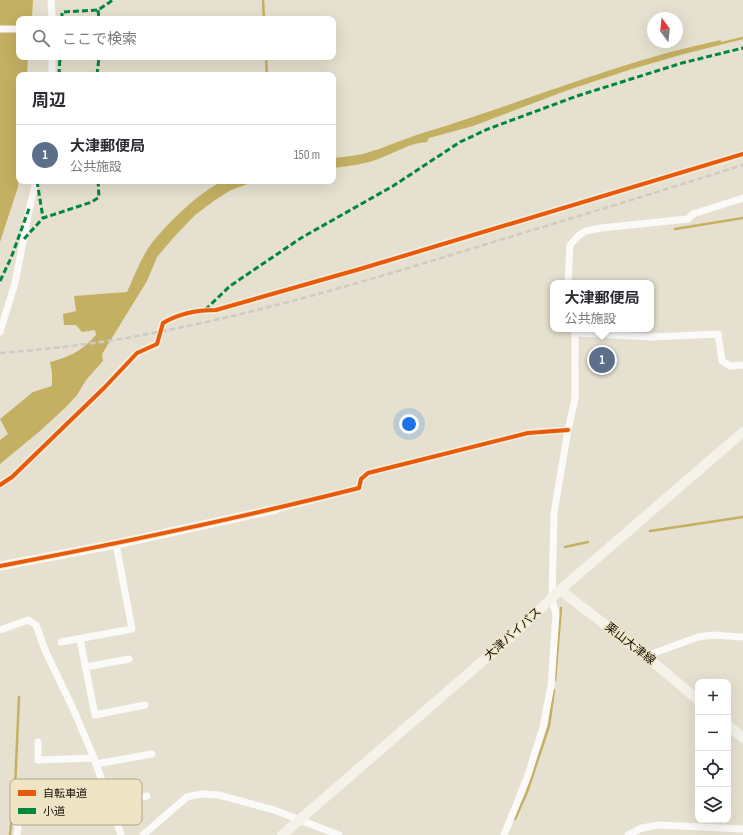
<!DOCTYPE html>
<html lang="ja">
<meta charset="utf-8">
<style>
:root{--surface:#fff;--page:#f7f7f7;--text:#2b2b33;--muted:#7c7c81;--line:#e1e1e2;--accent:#1a73e8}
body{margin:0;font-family:"Sofia Sans Condensed","Noto Sans JP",sans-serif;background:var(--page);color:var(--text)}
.controls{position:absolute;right:12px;bottom:12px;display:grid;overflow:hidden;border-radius:8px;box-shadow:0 4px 16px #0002}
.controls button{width:36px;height:36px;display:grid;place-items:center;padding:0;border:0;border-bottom:1px solid var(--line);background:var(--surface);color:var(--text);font:20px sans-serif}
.compass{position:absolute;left:647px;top:12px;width:36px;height:36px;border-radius:50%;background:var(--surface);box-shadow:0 4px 16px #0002;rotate:345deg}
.you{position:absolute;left:409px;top:424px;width:14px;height:14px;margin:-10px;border:3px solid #fff;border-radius:50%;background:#1a73e8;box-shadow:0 0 0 6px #1a73e833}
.badge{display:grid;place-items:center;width:26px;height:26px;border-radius:50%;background:var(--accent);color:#fff;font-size:13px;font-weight:700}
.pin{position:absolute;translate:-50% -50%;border:2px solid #fff;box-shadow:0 1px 4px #0006}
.popup{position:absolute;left:550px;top:280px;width:104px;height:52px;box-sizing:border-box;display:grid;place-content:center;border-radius:8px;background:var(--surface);filter:drop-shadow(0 1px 3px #0005);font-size:13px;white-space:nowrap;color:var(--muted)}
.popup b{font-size:15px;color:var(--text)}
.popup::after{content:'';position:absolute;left:50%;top:100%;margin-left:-8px;border:8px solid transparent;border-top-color:var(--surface)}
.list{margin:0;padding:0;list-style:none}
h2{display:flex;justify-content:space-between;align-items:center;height:52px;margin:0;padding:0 16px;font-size:17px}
h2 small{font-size:13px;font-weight:400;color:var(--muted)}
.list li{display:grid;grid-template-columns:26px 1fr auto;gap:12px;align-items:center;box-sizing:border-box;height:60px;padding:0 16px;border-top:1px solid var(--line)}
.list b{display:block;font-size:15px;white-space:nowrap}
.list p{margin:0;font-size:13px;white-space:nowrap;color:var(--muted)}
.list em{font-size:13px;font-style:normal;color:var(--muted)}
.icon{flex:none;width:22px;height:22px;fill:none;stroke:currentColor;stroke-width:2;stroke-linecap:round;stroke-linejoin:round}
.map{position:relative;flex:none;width:743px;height:835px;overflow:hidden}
.search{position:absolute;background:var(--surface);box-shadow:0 4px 16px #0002;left:16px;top:16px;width:320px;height:44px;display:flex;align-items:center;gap:10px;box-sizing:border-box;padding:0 14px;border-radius:8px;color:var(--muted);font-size:15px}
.panel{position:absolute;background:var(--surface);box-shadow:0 4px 16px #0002;left:16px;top:72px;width:320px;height:112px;border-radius:8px}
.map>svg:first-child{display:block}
.water{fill:#c4b062}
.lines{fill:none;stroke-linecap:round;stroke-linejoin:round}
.stream{stroke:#c4b062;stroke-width:2.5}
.minor{stroke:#fbfaf8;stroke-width:7}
.tertiary{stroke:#fbfaf8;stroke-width:9}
.secondary{stroke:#f4f2e9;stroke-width:10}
.rail{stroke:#cccbc6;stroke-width:2.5;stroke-dasharray:6 3;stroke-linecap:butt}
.quiet{stroke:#00873e;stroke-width:3;stroke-dasharray:6 3;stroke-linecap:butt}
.cycleway-casing{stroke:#efe5c5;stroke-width:6}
.cycleway{stroke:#e8590c;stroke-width:4}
.labels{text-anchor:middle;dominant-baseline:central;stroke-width:3;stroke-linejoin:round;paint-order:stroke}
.street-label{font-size:12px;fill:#120f05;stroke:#efe5c5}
.key{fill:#efe5c5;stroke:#ada58b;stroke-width:1}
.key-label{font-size:11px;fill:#120f05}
</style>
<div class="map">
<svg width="743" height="835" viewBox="0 0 743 835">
<rect width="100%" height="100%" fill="#e5e0cf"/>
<!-- water -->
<g class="water">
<path d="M0,0H33L32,19H19V57H28L27,75H19V171L18,187L0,242Z"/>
<path d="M721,40L720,45L684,54L632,69L568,90L473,126L429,138L427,142C409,143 399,151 383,157C368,164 349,166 333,168V158C343,157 353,156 363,154C385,148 405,138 426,132C524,102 620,61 721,40Z"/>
<path d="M223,181H256L231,190L215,200L195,215L174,237L157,257L147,281L102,354L103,361L86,380L77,395L66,407L40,431L0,464V440L8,434L0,419L33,392L52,386V373L50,362C72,356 81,351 96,335L95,330L82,332L76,325H64L63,314L76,311L74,296L127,292C134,277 140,260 149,247C166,224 198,193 223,181Z"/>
</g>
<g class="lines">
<!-- stream -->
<g class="stream">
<path d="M263,0L264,19"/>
<path d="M718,44L743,38"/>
<path d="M266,57L267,75"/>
<path d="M675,229L743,218"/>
<path d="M650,531L743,517"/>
<path d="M565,547L588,542"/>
<path d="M555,680L561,608"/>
<path d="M515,819L527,792L549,726L554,690"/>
<path d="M10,835L15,788L19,697"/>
</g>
<!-- minor -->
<g class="minor">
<path d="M51,0L52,19"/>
<path d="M0,29H19"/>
<path d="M52,75V57"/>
<path d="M568,283L570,245L579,235L586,231L601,228L688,219L693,214L743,198"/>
<path d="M0,332L15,283L30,206L36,181"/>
<path d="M575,333L652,337L718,334L722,361L730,366L743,365"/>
<path d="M0,485L12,477L105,387L137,353L157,344L163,323C178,314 198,310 216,310L360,269L743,154"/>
<path d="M276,509L359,488L361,479L368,473L528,433L568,430"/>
<path d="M0,630L28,620L36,625L45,650L75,713L94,758L121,835"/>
<path d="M80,639L95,715L145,705"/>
<path d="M61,642L132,629L116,544"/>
<path d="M646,656L698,637L712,635L743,637"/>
<path d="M85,667L129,659"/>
<path d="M38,742V760L94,758"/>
<path d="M96,764L152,754"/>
<path d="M110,803L147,796"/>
<path d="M18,820L114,814"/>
<path d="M17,835L21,799L107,793"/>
<path d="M143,835L187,797L201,794L219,795L274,810L339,835"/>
<path d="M504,835L527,778L543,727L551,686L556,614L552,599L554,513L568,430L575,399V333L573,329"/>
<path d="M628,835L642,828L658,825L743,829"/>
</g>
<!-- tertiary -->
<path class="tertiary" d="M0,566L116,544L276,509"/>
<!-- secondary -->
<g class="secondary">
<path d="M560,590L646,656L698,700"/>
<path d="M728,725L743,738"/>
<path d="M282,835L515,633L560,590L743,432"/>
</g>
<!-- rail -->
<path class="rail" d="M0,353C51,349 103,343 153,333C263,312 370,280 477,247C566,220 655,193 743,165"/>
<!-- quiet -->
<g class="quiet">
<path d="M98,10L99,19"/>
<path d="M62,19V12L98,10L113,0"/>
<path d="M59,75L60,57"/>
<path d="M97,75L99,57"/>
<path d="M37,181L43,218"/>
<path d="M24,239L43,218L92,202L99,197L98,181"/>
<path d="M0,281L11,258L30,206"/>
<path d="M205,310L230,286L301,238L393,186L460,142L488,129L577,96L682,63L743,48"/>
</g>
<!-- cycleway casing -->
<g class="cycleway-casing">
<g id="cycleway">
<path d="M0,485L12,477L105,387L137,353L157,344L163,323C178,314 198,310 216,310L360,269L743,154"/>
<path d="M0,566C121,543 240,518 359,488L361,479L368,473L528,433L568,430"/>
</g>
</g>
<!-- cycleway -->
<use href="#cycleway" class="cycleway"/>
</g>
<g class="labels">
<!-- street labels -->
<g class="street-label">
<text transform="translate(513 634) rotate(-42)">大津バイパス</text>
<text transform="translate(630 644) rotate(38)">栗山大津線</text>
</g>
</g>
<!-- legend -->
<rect x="10" y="779" width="132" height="46" rx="6" class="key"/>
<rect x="18" y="790" width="18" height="6" fill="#e8590c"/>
<rect x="18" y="808" width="18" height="6" fill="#00873e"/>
<g class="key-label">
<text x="43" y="797">自転車道</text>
<text x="43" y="815">小道</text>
</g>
</svg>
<div class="controls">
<button>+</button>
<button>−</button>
<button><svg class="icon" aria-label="locate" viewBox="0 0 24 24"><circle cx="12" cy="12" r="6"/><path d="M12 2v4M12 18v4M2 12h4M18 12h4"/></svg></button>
<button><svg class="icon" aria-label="layers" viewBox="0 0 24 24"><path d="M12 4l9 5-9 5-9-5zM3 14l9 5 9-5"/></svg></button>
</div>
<svg class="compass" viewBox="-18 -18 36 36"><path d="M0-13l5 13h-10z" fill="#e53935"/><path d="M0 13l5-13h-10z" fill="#7c7c81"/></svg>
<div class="you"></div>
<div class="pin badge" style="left:602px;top:360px;background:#5c6f8a">1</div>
<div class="popup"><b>大津郵便局</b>公共施設</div>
<div class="search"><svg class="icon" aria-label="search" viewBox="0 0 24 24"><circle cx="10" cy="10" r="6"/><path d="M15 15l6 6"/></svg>ここで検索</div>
<section class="panel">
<h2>周辺<small></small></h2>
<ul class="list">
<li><span class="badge" style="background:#5c6f8a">1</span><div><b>大津郵便局</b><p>公共施設</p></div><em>150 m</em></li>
</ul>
</section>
</div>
